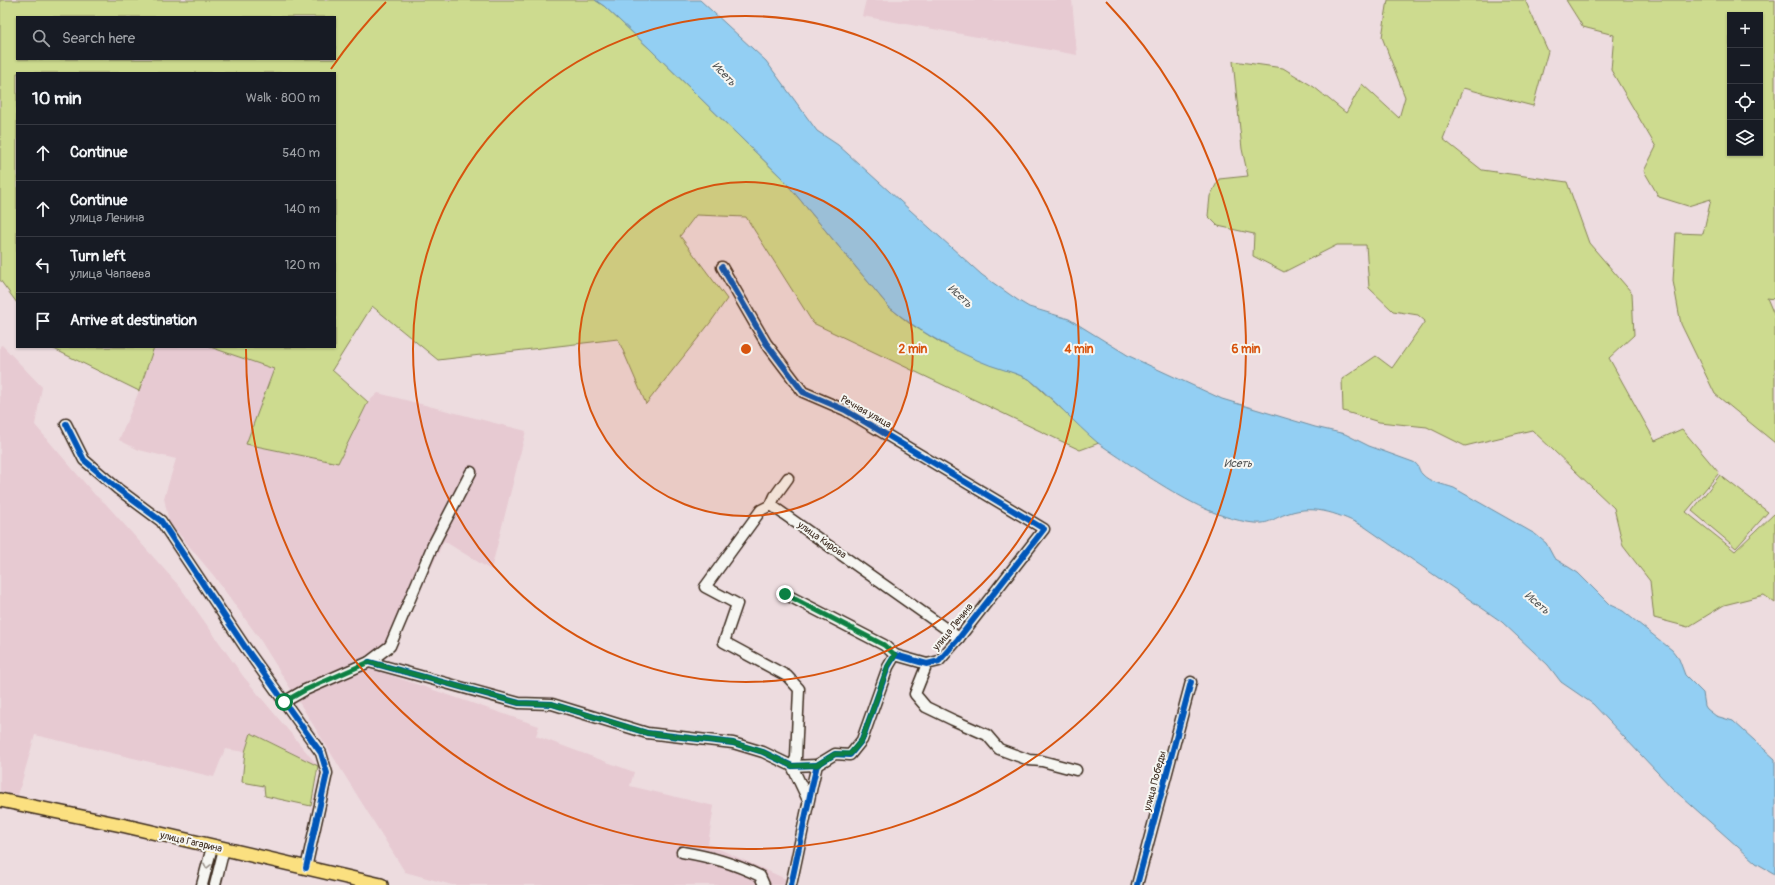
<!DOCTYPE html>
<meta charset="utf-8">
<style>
:root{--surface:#171b24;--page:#242831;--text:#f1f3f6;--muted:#9ea1a6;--line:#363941}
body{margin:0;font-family:Pangolin,sans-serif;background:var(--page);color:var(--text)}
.controls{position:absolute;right:12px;top:12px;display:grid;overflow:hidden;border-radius:0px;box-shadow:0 1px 3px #0004}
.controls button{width:36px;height:36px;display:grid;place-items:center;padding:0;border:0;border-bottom:1px solid var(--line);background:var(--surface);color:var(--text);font:20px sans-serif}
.stop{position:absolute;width:12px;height:12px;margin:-9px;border:3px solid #0b8043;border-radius:50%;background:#fff}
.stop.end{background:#0b8043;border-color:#fff;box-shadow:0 1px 4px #0008}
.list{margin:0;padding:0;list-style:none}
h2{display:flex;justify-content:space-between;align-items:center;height:52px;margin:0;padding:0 16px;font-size:17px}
h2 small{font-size:13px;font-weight:400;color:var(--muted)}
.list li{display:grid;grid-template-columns:26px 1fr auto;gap:12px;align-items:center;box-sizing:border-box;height:56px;padding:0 16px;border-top:1px solid var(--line)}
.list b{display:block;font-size:15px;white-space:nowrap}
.list p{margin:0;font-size:13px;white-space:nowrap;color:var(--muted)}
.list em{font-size:13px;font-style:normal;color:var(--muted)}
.icon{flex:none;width:22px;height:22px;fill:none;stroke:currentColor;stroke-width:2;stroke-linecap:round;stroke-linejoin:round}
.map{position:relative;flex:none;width:1775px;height:885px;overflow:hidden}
.search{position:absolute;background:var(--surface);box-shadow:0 1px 3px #0004;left:16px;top:16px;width:320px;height:44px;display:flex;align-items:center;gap:10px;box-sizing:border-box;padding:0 14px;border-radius:0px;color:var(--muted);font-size:15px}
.panel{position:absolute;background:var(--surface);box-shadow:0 1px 3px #0004;left:16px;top:72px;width:320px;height:276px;border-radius:0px}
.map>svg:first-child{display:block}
.built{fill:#e7cad2}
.green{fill:#cddb8f;stroke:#848256;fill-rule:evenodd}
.water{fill:#93cff3;stroke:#708d9e}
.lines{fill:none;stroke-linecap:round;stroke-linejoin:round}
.minor-casing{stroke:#3b2a1e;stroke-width:13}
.major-casing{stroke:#3b2a1e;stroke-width:16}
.minor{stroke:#f6f6f2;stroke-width:10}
.major{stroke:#fbe080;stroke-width:13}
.cycleway-casing{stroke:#f6f6f2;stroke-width:8}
.cycleway{stroke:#0057b8;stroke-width:6}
.oneway{stroke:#989088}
.route{stroke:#0b8043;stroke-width:5}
.ring{fill:none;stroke:#d7540e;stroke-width:2}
.labels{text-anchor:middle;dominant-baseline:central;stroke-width:4;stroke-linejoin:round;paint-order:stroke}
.street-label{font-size:10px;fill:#3b2a1e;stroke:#f6f6f2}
.water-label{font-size:11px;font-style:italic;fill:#515353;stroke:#f6f6f2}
.centre{fill:#d7540e;stroke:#f6f6f2;stroke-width:2}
.ring-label{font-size:12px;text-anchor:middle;font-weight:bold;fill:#d7540e;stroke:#f6f6f2;stroke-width:4;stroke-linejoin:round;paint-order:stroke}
</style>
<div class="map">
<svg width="1775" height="885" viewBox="0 0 1775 885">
<rect width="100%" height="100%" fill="#eddcdf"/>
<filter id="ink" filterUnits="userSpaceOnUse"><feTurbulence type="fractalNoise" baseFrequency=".025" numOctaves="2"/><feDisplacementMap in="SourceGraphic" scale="8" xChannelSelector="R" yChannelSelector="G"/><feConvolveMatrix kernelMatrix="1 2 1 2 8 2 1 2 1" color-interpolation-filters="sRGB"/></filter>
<g filter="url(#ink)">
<!-- built -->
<g class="built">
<path d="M866,0H1072L1077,55L862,16Z"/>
<path d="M2,345L42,387L35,425L95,495L105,503L180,587L243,676L318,766L251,733L245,752L225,749L214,777L35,735L18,795L0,792V346Z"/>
<path d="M154,347H210L274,369L247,444L338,463L368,402L378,393L526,431L491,570L444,541L394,646L372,669L539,726L536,736L634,772L630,786L714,806L708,844L788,880L787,885H452L405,872L259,638L214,576L169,522L164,498L176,459L139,450L119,440L139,391Z"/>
</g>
<!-- green -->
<g class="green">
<path d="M0,0H595L604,6L649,48L782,178L889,307L909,323L941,343L1029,379L1099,443L1080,450L813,323L746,217L696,215L680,236L727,299L710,323L646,404L618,339L438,360L372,306L332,370L368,402L338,463L246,444L274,369L210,347H335V73H17V303L0,280ZM17,17H335V59H17Z"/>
<path d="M1388,0H1525L1548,51L1533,106L1463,88L1443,139L1482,170L1567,182L1589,243L1632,293L1634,335L1609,358L1655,441L1682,429L1719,473L1686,512L1735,551L1775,513V603L1764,595L1724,605L1688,627L1654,618L1650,581L1623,546L1614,508L1532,430L1465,446L1427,427L1379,422L1343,411L1342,379L1376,356L1392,368L1425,321L1418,315L1393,311L1369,288L1366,245H1337L1284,272L1253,256L1254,234L1218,226L1208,216L1210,196L1219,179L1248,176L1242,149L1233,61L1283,68L1314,87L1346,113L1362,84L1399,118L1405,97L1382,37Z"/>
<path d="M1566,0H1775V299L1767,298L1775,317V443L1715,394L1681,324L1673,281L1676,233L1703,234L1711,199L1688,206L1659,197L1644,171L1656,147L1611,70L1614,35L1583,27ZM1730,15H1760V153H1730Z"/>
<path d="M50,347H154L139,391Z"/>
<path d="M1720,475L1768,512L1736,548L1692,511Z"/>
<path d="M251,733L318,766L311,806L265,796L264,786L242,782L245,752Z"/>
</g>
<!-- water -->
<path class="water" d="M595,0H700L766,61L817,131L838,145L982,275L1019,301L1029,307L1069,319L1129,356L1222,399L1315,427L1345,434L1369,446L1413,462C1419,464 1418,470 1422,474C1430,483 1443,484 1454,488L1535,534L1546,543L1554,558L1578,573L1610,605L1623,611L1672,650L1679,659L1685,675L1703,693L1705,706L1707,709L1716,716L1733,721L1775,759V874L1756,863L1673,789L1593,704L1561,682L1548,665L1502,622L1365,527C1341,515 1316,504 1289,513C1270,519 1270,526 1247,522C1207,515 1175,493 1141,472C1127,462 1112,453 1098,443C1074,423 1054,399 1029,379C1012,371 994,368 977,360C945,346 916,329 889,307L782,178L649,48L604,6Z"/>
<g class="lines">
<!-- minor casing -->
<g class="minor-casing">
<g id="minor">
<path d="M722,267L766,343L803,392L845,410L1044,529L959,638L939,661L927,664L895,655L888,667L862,740L850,755L835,754L817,765C807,805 800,845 791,885"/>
<path d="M66,424L84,460L118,489L161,521L245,647L321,753L327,773L306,868"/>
<path d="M771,505L775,496L788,478"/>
<path d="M785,594L884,645L895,655"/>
<path d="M369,662L519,703L552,704L647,733L733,743L763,752L792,766L817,765"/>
<path d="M927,664L915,694L926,707L953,720L987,735L999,749L1029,760L1042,761L1076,770"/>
<path d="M284,702L305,690L369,662L390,646L433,545L471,472"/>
<path d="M808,800L792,766L796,758L799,689L787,676L724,642L737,604L705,587L761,510L771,505L959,638"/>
<path d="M682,852C711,857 733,863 760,876L764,885"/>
<path d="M202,885L212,847"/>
<path d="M215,885L224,849"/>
<path d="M1137,885L1191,682"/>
</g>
</g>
<!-- major casing -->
<g class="major-casing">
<path id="major" d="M0,800L126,826L381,885"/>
</g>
<!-- minor -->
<use href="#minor" class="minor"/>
<!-- major -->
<use href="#major" class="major"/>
<!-- cycleway casing -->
<g class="cycleway-casing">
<g id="cycleway">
<path d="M722,267L766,343L803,392L845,410L1044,529L959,638L939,661L927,664L895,655L888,667L862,740L850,755L835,754L817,765C807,805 800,845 791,885"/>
<path d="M66,424L84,460L118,489L161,521L245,647L321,753L327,773L306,868"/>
<path d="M369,662L519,703L552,704L647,733L733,743L763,752L792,766L817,765"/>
<path d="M1137,885L1191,682"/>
</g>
</g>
<!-- cycleway -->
<use href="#cycleway" class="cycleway"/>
</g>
<!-- one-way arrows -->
<defs><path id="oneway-chevron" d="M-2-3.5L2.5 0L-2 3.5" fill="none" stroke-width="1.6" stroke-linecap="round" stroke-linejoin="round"/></defs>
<use class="oneway" href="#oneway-chevron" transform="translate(207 866) rotate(103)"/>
</g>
<g class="lines" filter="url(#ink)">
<!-- route -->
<path class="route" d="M284,702L305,690L369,662L519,703L552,704L647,733L733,743L763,752L792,766L817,765L835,754H850L862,740L888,666L895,655L884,645L785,594"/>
</g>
<!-- distance rings -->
<circle cx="746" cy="349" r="167" fill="#d7540e" fill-opacity=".12"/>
<g class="ring">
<circle cx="746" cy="349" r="167"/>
<circle cx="746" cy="349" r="333"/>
<path d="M331 69A500 500 0 0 1 386 2M1106 2A500 500 0 1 1 246 349"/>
</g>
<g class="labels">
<!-- street labels -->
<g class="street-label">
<text transform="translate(866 412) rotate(29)">Речная улица</text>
<text transform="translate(822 540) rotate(35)">улица Кирова</text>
<text transform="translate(953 627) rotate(-51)">улица Ленина</text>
<text transform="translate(1155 781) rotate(-75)">улица Победы</text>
<text transform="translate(191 842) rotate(13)">улица Гагарина</text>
</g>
<!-- water labels -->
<g class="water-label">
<text transform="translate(724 74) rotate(46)">Исеть</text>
<text transform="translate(960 296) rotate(42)">Исеть</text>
<text x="1238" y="463">Исеть</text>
<text transform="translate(1537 603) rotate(40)">Исеть</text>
</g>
</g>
<circle cx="746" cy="349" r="6" class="centre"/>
<g class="ring-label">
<text x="913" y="353">2 min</text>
<text x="1079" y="353">4 min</text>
<text x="1246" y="353">6 min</text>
</g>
</svg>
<div class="controls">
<button>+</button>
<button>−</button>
<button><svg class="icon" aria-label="locate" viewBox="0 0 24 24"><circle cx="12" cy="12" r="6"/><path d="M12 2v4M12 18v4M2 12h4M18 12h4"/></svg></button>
<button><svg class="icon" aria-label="layers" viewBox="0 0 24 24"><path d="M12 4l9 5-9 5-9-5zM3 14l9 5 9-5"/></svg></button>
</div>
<div class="stop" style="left:284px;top:702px"></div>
<div class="stop end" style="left:785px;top:594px"></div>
<div class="search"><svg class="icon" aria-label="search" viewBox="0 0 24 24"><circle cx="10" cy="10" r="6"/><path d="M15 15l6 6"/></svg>Search here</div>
<section class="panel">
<h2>10 min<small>Walk · 800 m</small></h2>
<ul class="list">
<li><svg class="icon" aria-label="ahead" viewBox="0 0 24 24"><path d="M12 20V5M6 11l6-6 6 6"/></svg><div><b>Continue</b></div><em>540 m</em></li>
<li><svg class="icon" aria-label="ahead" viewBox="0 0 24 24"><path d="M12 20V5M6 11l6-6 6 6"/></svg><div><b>Continue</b><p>улица Ленина</p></div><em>140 m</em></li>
<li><svg class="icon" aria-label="left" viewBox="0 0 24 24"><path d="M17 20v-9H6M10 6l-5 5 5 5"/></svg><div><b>Turn left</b><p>улица Чапаева</p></div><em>120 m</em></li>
<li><svg class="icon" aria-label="arrive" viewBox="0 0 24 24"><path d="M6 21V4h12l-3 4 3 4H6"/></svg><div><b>Arrive at destination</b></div></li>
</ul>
</section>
</div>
